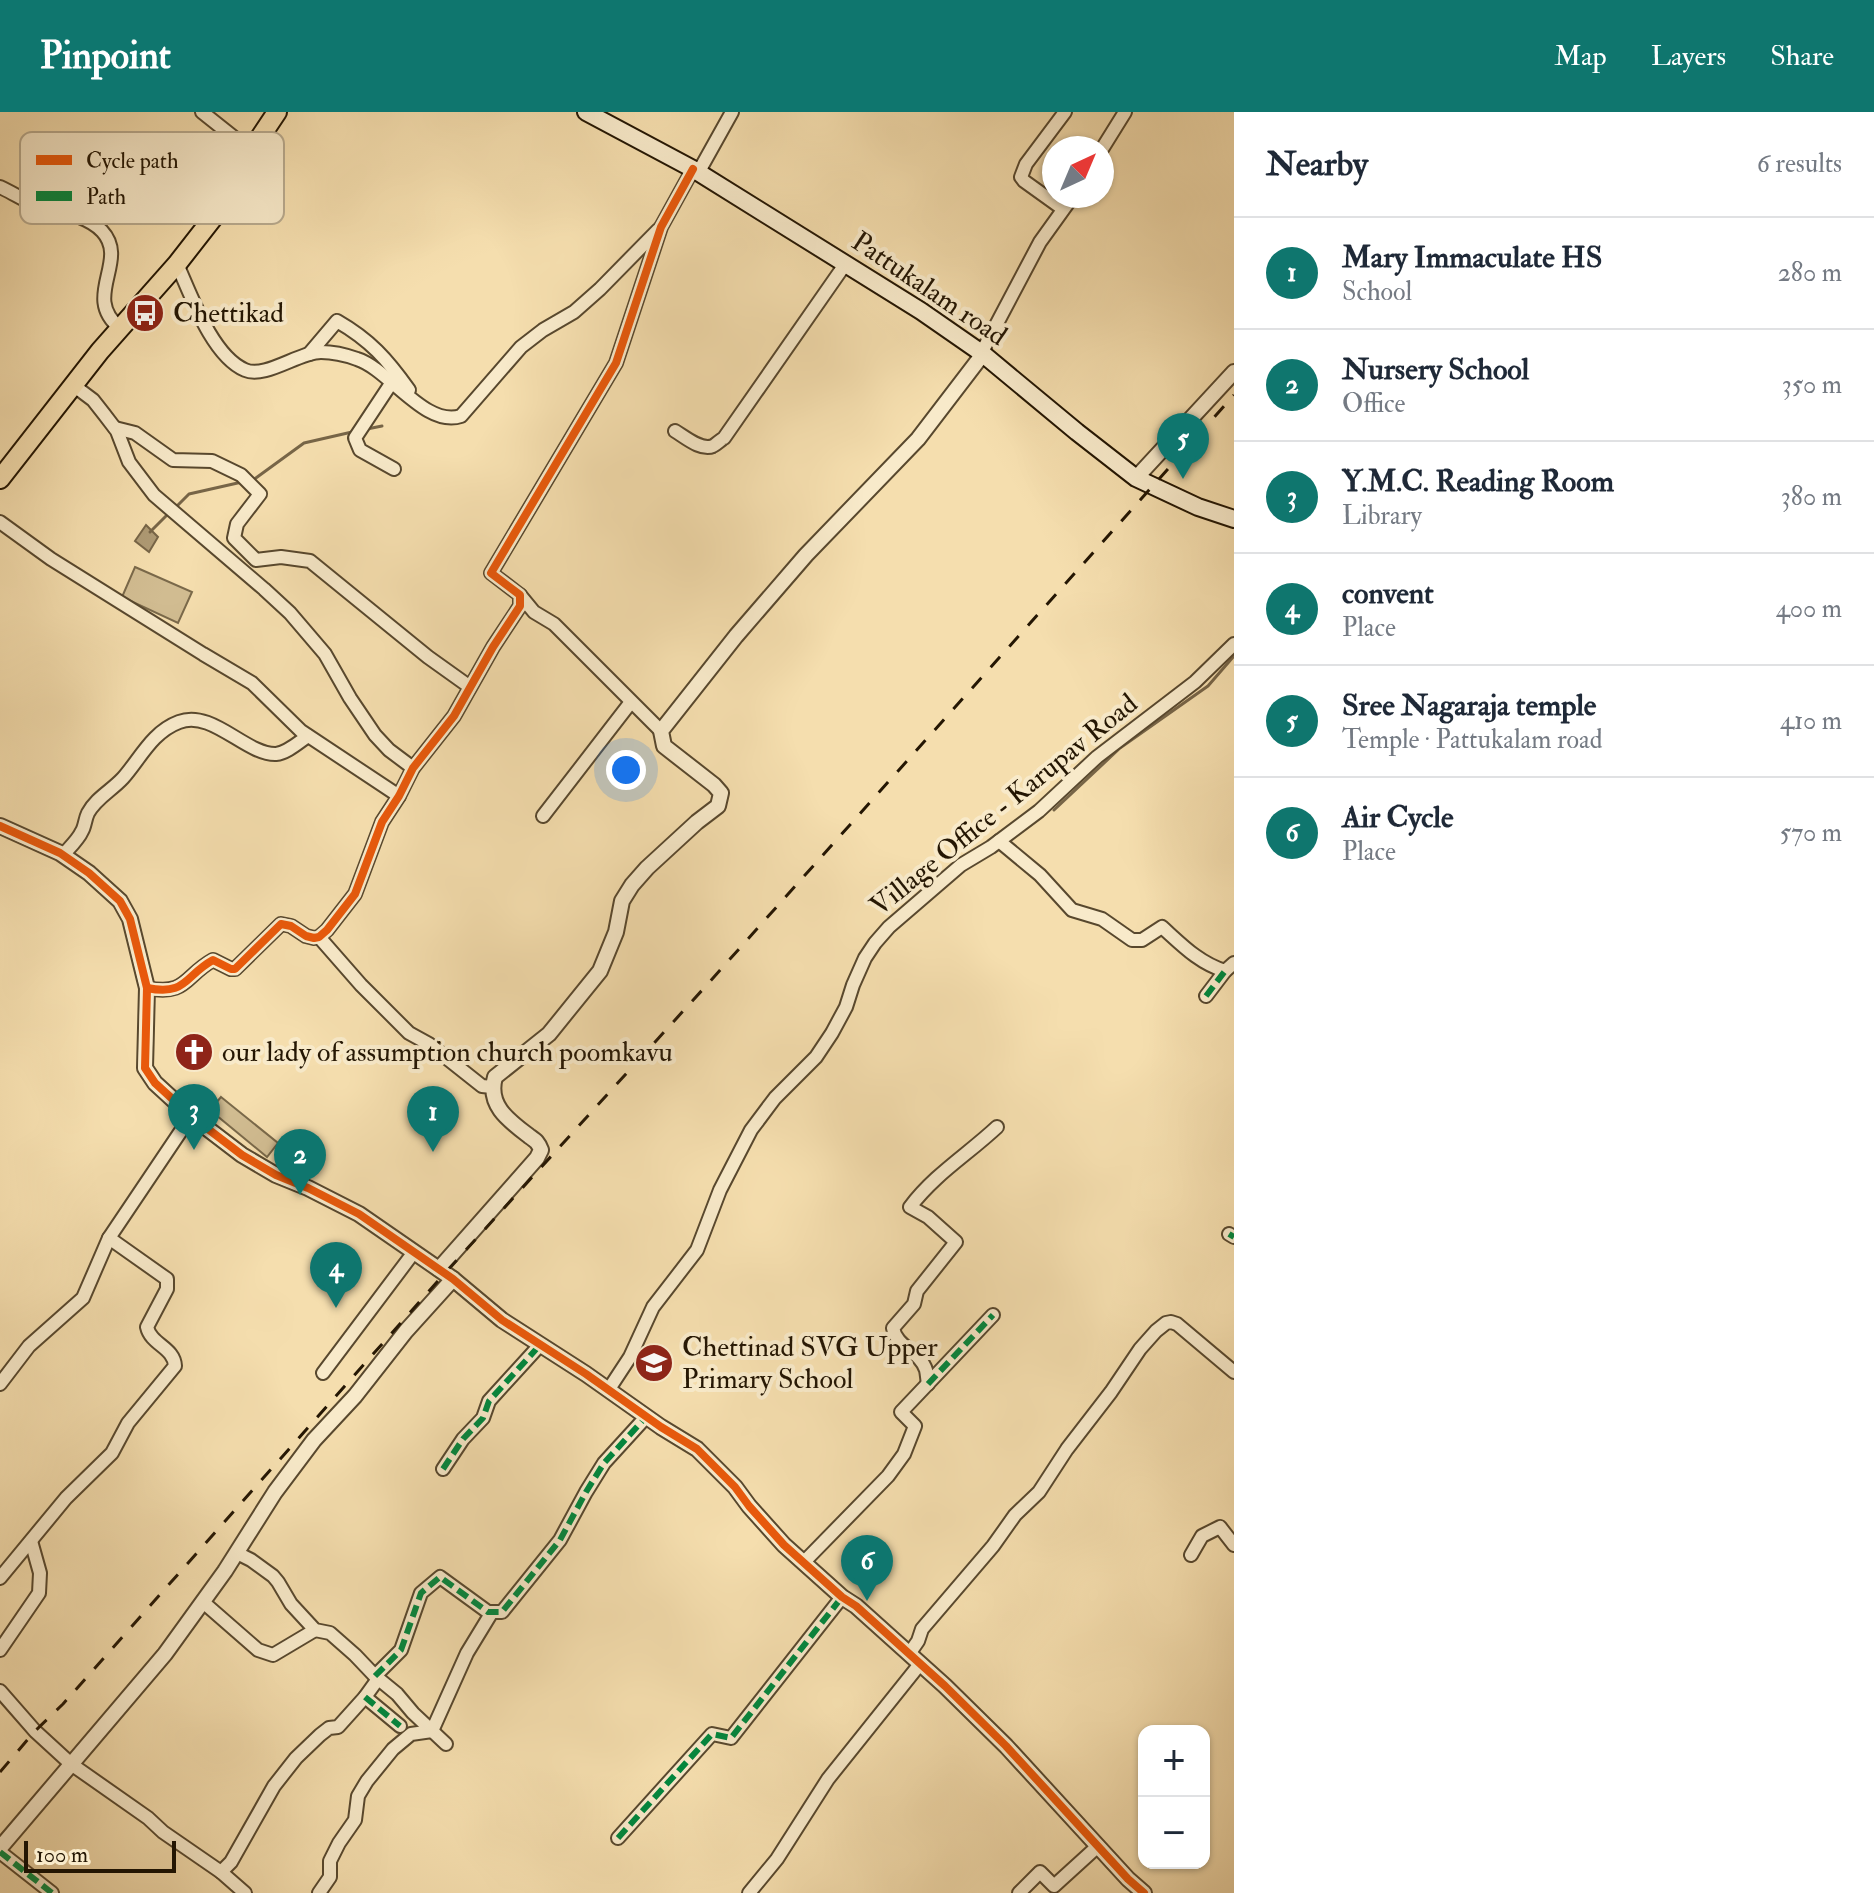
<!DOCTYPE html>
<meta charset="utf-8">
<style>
:root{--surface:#fff;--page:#f6f6f7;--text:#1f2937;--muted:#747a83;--line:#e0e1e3;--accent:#0f766e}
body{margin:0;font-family:"IM FELL Double Pica",serif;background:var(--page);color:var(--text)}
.controls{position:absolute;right:24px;bottom:24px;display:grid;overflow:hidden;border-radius:16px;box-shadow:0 2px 6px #0004}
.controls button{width:72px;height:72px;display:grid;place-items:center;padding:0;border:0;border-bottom:2px solid var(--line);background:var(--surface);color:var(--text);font:40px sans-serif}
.compass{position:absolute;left:1042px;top:24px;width:72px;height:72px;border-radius:50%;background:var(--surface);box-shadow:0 2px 6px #0004;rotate:44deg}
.scale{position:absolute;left:24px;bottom:20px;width:152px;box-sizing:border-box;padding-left:8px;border:4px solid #241603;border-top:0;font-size:22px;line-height:28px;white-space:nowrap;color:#241603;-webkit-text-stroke:6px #f8eaca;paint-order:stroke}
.you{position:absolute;left:626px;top:658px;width:28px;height:28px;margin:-20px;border:6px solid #fff;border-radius:50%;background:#1a73e8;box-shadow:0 0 0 12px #1a73e833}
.badge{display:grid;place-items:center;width:52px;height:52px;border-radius:50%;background:var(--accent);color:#fff;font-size:26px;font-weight:700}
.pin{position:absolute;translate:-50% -66px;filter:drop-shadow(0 2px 4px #0008)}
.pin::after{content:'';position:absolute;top:42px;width:28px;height:24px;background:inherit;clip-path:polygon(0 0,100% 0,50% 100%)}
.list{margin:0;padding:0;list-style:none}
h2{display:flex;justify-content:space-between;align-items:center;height:104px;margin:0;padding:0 32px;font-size:34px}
h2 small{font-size:26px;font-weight:400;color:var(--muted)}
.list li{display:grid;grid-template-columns:52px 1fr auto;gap:24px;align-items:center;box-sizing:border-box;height:112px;padding:0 32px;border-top:2px solid var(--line)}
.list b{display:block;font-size:30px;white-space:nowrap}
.list p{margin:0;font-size:26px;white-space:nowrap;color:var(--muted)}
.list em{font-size:26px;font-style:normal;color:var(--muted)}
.map{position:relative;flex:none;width:1234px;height:1781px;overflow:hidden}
header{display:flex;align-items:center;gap:48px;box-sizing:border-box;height:112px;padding:0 40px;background:var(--accent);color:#fff}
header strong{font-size:38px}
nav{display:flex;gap:44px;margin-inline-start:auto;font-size:28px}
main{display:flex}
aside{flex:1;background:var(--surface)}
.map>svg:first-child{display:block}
.green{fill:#d1bc91;stroke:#7a694a;stroke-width:2}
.water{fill:#ae9a74;stroke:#776547;stroke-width:2}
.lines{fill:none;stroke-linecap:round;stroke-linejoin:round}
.stream{stroke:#776547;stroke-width:3}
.minor-casing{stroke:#58482e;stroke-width:16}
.tertiary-casing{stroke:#58482e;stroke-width:18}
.secondary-casing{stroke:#241603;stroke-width:20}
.primary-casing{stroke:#241603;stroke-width:22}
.minor{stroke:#f8eaca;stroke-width:12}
.tertiary{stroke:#f8eaca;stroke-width:14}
.secondary{stroke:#f8eaca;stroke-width:16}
.primary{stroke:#f5deae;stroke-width:18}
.rail{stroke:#241603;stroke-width:3;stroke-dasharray:14 14;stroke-linecap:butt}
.quiet{stroke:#00873e;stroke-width:6;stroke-dasharray:12 6;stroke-linecap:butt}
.cycleway-casing{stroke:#f8eaca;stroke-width:13}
.cycleway{stroke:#e8590c;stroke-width:8}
.labels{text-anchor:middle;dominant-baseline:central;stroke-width:8;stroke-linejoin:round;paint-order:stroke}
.street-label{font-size:28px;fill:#241603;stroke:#f8eaca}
.poi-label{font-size:28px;fill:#241603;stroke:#f8eaca;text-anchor:start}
.key{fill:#f8eaca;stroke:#b8aa8e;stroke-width:2}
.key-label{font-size:22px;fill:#241603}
</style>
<header>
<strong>Pinpoint</strong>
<nav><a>Map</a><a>Layers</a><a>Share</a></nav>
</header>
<main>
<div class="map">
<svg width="1234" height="1781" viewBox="0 0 1234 1781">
<rect width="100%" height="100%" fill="#f5deae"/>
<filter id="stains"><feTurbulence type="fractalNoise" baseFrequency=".0025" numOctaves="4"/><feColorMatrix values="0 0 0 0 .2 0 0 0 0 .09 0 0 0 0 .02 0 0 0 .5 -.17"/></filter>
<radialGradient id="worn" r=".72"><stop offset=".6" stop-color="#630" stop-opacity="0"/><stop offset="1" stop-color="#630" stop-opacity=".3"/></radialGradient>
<!-- green -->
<g class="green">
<path d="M135,455L192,480L178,511L122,485Z"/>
<path d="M221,985L278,1031L267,1045L210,998Z"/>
</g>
<!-- water -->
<path class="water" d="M146,413L158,425L149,440L135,429Z"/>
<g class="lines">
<!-- stream -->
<g class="stream">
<path d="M367,317L382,314"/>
<path d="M253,368L304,331L352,320"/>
<path d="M176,395L189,382L242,370"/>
<path d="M150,420L170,400"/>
<path d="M1054,698L1120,636L1208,574L1234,544"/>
</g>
<!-- minor casing -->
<g class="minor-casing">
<g id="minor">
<path d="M202,0L251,39"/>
<path d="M1102,37L1125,0"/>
<path d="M698,61L732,0"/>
<path d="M0,75C11,80 22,87 33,92C56,100 84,101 102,119C130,149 81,185 120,216"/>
<path d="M1063,97L1024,69L1021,65L1026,52L1065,0"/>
<path d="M177,152C191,183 212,244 245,258C265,267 299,240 321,240C333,240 346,243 357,247C389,257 425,316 461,304L521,235L543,218L574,200L600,177L658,118"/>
<path d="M309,242L337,209C370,228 387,247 409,278"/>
<path d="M983,242L984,236L1040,130L1073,84"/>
<path d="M73,273L93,288L104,302L117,319L129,350L154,383L264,477L290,501L325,542L350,586L375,623L389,638L413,656"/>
<path d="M115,316L135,321L173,348L212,349L241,363L260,382L237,412L234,426L256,448L281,445L310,449L428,545L470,575"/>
<path d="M675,319C685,325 701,339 713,334C714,334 723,326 724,326L846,151"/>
<path d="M394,357L360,338L355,326L396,264"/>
<path d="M0,410L51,447L203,542L252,571L301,619L399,684"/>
<path d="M520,483L534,500L554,512L661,619"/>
<path d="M543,704L631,590"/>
<path d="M999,729L1040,763L1072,798L1102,807L1132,828H1142L1162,815C1182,833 1199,851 1225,859L1234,851"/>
<path d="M63,743C69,736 78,728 82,719C85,714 85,707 88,701C96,686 111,679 123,666C140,647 152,620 179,610C212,597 246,643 276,642C287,641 299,630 308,624"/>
<path d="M319,825L361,873L409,921L429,932L482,974L492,975"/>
<path d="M147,876C187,884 184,864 213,848L231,857H235L281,812L291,814L306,824L314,826L319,825L327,818L355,782L382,710L399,684L413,656L454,604L493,535L520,494V483L491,461L616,251L661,115L693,57"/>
<path d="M1206,884L1225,859"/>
<path d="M1229,1122L1234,1125"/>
<path d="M323,1261L414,1140"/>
<path d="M0,1272L29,1234L83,1186L109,1126L191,1004"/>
<path d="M928,1272C927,1267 927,1262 926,1258C920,1239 896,1235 893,1216L914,1192L917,1179L956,1130L928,1105L910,1095C935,1062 967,1043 997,1015"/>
<path d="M609,1277L630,1245L653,1195L697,1138L720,1078L751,1018L775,986L816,945L832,921L846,895L853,873L865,846L875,831L889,815L961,753L991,735L1039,699L1097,645L1195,570L1234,532"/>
<path d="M443,1357L463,1327L483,1306L489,1289L540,1233"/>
<path d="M237,1441L251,1448L273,1464L278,1470L291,1492L315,1518L330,1521L355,1543L375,1564L397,1582L413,1601L446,1632"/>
<path d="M1191,1443L1202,1424L1220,1415L1234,1433"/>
<path d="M803,1451L888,1364L904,1342L915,1314L901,1300L993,1203"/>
<path d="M0,1466L66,1386L112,1341L128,1311L175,1254C174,1235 151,1233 147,1215L167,1177V1167L109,1126"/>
<path d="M203,1490L258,1538L273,1543L315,1518"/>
<path d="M0,1538L39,1481L40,1461L31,1429"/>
<path d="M909,1542L918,1529L922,1517L993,1434L1015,1403L1039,1380L1067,1337L1111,1280L1140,1237L1156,1219L1166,1211L1171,1210L1177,1212L1234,1260"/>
<path d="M375,1564L401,1538L421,1481L440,1465L488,1500H502L560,1428L586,1380L604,1351L646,1305"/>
<path d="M0,1579L35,1619L71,1652L148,1706L163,1720L221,1760L231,1750L274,1674L296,1646L320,1623L329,1616L338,1615L365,1585L378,1567"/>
<path d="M365,1585L400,1614"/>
<path d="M618,1726L712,1622L731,1626L842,1485"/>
<path d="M0,1740L52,1781"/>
<path d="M221,1760L245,1781"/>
<path d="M319,1781L330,1765V1749L339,1731L355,1708L358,1684L367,1669L393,1637L411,1622L432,1619L467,1541L492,1500"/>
<path d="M749,1781L777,1747L828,1667L920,1552"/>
<path d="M1019,1781L1040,1760L1054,1774L1098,1734"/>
</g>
</g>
<!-- tertiary casing -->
<g class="tertiary-casing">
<g id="tertiary">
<path d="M1136,366L1234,260"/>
<path d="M0,714L60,741L89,761L120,789L130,807L147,876L145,956L155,971L191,1004L242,1043L276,1063L308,1076L359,1102L453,1167L502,1208L586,1262L661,1315L697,1337L735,1375L749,1394L784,1433L842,1485L856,1494L945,1574L1006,1634L1128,1767L1144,1781"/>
<path d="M439,1157L537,1046L541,1038C538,1030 536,1029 529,1024C508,1008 487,993 495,965L549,922L600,859L616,820L622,789L632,773L647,756L697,710L718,694L721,681L714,673L664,634L661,619L736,524L806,443L918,327L983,242"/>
<path d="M0,1736L165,1542L225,1459L275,1380L314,1328L355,1284L406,1219L453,1167"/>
</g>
</g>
<!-- secondary casing -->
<g class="secondary-casing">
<path id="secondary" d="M586,0L693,57L921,199L983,242L1077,320L1136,366L1198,395L1234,407"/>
</g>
<!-- primary casing -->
<g class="primary-casing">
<path id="primary" d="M0,367L100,239L177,152L216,102L251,39L277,0"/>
</g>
<!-- minor -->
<use href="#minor" class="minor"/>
<!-- tertiary -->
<use href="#tertiary" class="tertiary"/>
<!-- secondary -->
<use href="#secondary" class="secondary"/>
<!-- primary -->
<use href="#primary" class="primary"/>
<!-- rail -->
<path class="rail" d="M0,1660L35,1619L63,1592L445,1161L705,875L1234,283"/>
<!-- quiet -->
<g class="quiet">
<path d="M1206,884L1225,859"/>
<path d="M1229,1122L1234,1125"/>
<path d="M928,1272L993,1203"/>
<path d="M443,1357L463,1327L483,1306L489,1289L540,1233"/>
<path d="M375,1564L401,1538L421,1481L440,1465L488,1500H502L560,1428L586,1380L604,1351L646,1305"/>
<path d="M365,1585L400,1614"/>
<path d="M618,1726L712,1622L731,1626L842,1485"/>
<path d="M0,1740L52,1781"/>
</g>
<!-- cycleway casing -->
<g class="cycleway-casing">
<g id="cycleway">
<path d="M0,714L60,741L89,761L120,789L130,807L147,876L145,956L155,971L191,1004L242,1043L276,1063L308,1076L359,1102L453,1167L502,1208L586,1262L661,1315L697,1337L735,1375L749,1394L784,1433L842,1485L856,1494L945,1574L1006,1634L1128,1767L1144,1781"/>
<path d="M147,876C187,884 184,864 213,848L231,857H235L281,812L291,814L306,824L314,826L319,825L327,818L355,782L382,710L399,684L413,656L454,604L493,535L520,494V483L491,461L616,251L661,115L693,57"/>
</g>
</g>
<!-- cycleway -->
<use href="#cycleway" class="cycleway"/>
</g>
<!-- icons -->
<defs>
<g id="bus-disc" transform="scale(2)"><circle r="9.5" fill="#8f2418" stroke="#f8eaca"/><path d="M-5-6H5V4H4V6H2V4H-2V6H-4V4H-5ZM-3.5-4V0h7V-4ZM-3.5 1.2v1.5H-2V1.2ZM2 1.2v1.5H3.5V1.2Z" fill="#fff"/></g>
<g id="church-disc" transform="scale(2)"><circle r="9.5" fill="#8f2418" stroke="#f8eaca"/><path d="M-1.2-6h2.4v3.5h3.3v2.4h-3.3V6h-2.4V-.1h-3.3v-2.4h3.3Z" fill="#fff"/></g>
<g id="school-disc" transform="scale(2)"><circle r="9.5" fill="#8f2418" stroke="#f8eaca"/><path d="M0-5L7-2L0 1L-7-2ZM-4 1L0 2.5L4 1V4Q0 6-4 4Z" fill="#fff"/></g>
</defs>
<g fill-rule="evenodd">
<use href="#bus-disc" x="145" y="201"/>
<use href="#church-disc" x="194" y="940"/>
<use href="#school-disc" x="654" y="1251"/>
</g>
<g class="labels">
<!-- street labels -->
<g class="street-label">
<text transform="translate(929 177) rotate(34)">Pattukalam road</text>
<text transform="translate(1004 693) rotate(-39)">Village Office - Karupav Road</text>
</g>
<!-- poi labels -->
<g class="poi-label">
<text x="173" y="201">Chettikad</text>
<text x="222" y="940">our lady of assumption church poomkavu</text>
<text x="682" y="1235">Chettinad SVG Upper<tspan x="682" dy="32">Primary School</tspan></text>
</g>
</g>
<!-- legend -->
<rect x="20" y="20" width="264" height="92" rx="12" class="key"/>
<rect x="36" y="43" width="36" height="10" fill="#e8590c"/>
<rect x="36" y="79" width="36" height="10" fill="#00873e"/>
<g class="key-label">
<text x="86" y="56">Cycle path</text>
<text x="86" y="92">Path</text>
</g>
<rect width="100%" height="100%" filter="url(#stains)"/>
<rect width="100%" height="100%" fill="url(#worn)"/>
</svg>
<div class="controls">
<button>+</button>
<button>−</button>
</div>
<svg class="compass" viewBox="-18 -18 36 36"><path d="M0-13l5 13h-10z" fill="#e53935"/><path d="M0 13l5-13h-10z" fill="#747a83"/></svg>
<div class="scale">100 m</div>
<div class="you"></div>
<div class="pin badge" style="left:433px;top:1040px">1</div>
<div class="pin badge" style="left:300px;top:1083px">2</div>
<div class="pin badge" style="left:194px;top:1038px">3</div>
<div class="pin badge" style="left:336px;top:1196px">4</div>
<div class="pin badge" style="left:1183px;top:367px">5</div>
<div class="pin badge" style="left:867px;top:1489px">6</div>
</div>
<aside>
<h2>Nearby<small>6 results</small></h2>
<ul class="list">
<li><span class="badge">1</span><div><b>Mary Immaculate HS</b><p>School</p></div><em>280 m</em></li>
<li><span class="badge">2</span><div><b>Nursery School</b><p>Office</p></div><em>350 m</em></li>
<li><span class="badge">3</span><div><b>Y.M.C. Reading Room</b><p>Library</p></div><em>380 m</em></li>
<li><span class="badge">4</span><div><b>convent</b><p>Place</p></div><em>400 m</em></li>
<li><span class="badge">5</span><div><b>Sree Nagaraja temple</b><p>Temple · Pattukalam road</p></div><em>410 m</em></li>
<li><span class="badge">6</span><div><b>Air Cycle</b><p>Place</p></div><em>570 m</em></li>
</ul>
</aside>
</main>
